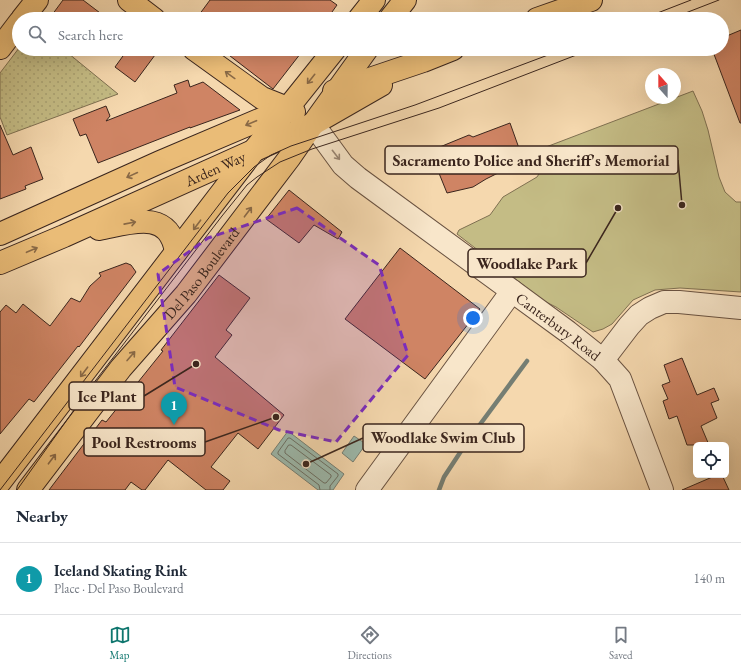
<!DOCTYPE html>
<meta charset="utf-8">
<style>
:root{--surface:#fff;--page:#f6f6f7;--text:#1f2937;--muted:#747a83;--line:#e0e1e3;--accent:#0f766e}
body{margin:0;font-family:"EB Garamond",serif;background:var(--page);color:var(--text)}
.controls{position:absolute;right:12px;bottom:12px;display:grid;overflow:hidden;border-radius:6px;box-shadow:0 4px 16px #0002}
.controls button{width:36px;height:36px;display:grid;place-items:center;padding:0;border:0;border-bottom:1px solid var(--line);background:var(--surface);color:var(--text);font:20px sans-serif}
.compass{position:absolute;left:645px;top:68px;width:36px;height:36px;border-radius:50%;background:var(--surface);box-shadow:0 4px 16px #0002;rotate:339deg}
.you{position:absolute;left:473px;top:318px;width:14px;height:14px;margin:-10px;border:3px solid #fff;border-radius:50%;background:#1a73e8;box-shadow:0 0 0 6px #1a73e833}
.badge{display:grid;place-items:center;width:26px;height:26px;border-radius:50%;background:var(--accent);color:#fff;font-size:13px;font-weight:700}
.pin{position:absolute;translate:-50% -33px;filter:drop-shadow(0 1px 2px #0008)}
.pin::after{content:'';position:absolute;top:21px;width:14px;height:12px;background:inherit;clip-path:polygon(0 0,100% 0,50% 100%)}
.list{margin:0;padding:0;list-style:none}
h2{display:flex;justify-content:space-between;align-items:center;height:52px;margin:0;padding:0 16px;font-size:17px}
h2 small{font-size:13px;font-weight:400;color:var(--muted)}
.list li{display:grid;grid-template-columns:26px 1fr auto;gap:12px;align-items:center;box-sizing:border-box;height:72px;padding:0 16px;border-top:1px solid var(--line)}
.list b{display:block;font-size:15px;white-space:nowrap}
.list p{margin:0;font-size:13px;white-space:nowrap;color:var(--muted)}
.list em{font-size:13px;font-style:normal;color:var(--muted)}
.icon{flex:none;width:22px;height:22px;fill:none;stroke:currentColor;stroke-width:2;stroke-linecap:round;stroke-linejoin:round}
.map{position:relative;flex:none;width:741px;height:490px;overflow:hidden}
.search{position:absolute;background:var(--surface);box-shadow:0 4px 16px #0002;left:12px;right:12px;top:12px;height:44px;display:flex;align-items:center;gap:10px;box-sizing:border-box;padding:0 14px;border-radius:22px;color:var(--muted);font-size:15px}
.sheet{height:124px;background:var(--surface)}
nav{display:flex;justify-content:space-around;align-items:center;box-sizing:border-box;height:56px;border-top:1px solid var(--line);background:var(--surface);font-size:11px;color:var(--muted)}
nav a{display:grid;justify-items:center;gap:2px}
nav .on{color:var(--accent)}
.map>svg:first-child{display:block}
.grass{fill:url(#grass-dots);stroke:#7f7051}
.green{fill:#c4bc85;stroke:#7f7051}
.water{fill:#9cb9ac;stroke:#757e73}
.lines{fill:none;stroke-linecap:round;stroke-linejoin:round}
.shore{stroke:#6b6f64;stroke-width:1}
.stream{stroke:#757e73;stroke-width:4.5}
.building{fill:#cf8464;stroke:#3a251d}
.minor-casing{stroke:#695241;stroke-width:24}
.major-casing{stroke:#3a251d;stroke-width:24}
.minor{stroke:#f8e6ca;stroke-width:22}
.major{stroke:#eabc77;stroke-width:22}
.tram{stroke:#3a251d;stroke-width:1}
.oneway{stroke:#896946}
.oneway2{stroke:#998674}
.marked{fill:#7b2cbf;fill-opacity:0.2;stroke:#7b2cbf;stroke-width:3;stroke-dasharray:8 5;stroke-linejoin:round}
.labels{text-anchor:middle;dominant-baseline:central;stroke-width:3.5;stroke-linejoin:round;paint-order:stroke}
.street-label{font-size:15px;fill:#3a251d;stroke:#f8e6ca}
.leader{fill:none;stroke:#3a251d;stroke-width:1.5}
.callout-dot{fill:#3a251d;stroke:#f8e6ca;stroke-width:1.5}
.callout{fill:#f8e6ca;stroke:#3a251d;stroke-width:1.5}
.callout-label{font-size:16px;text-anchor:middle;font-weight:bold;fill:#3a251d}
</style>
<div class="map">
<svg width="741" height="490" viewBox="0 0 741 490">
<defs>
<pattern id="grass-dots" width="8" height="8" patternUnits="userSpaceOnUse"><rect width="8" height="8" fill="#c4bc85"/><path d="M2 2h.1M6 6h.1" fill="none" stroke="#a9a172" stroke-width="1.8" stroke-linecap="round"/></pattern>
</defs>
<rect width="100%" height="100%" fill="#f5d8ae"/>
<filter id="stains"><feTurbulence type="fractalNoise" baseFrequency=".005" numOctaves="4"/><feColorMatrix values="0 0 0 0 .2 0 0 0 0 .09 0 0 0 0 .02 0 0 0 .5 -.17"/></filter>
<radialGradient id="worn" r=".72"><stop offset=".6" stop-color="#630" stop-opacity="0"/><stop offset="1" stop-color="#630" stop-opacity=".3"/></radialGradient>
<!-- grass -->
<path class="grass" d="M19,48V49H63L118,94L7,135L0,117V73Z"/>
<!-- green -->
<path class="green" d="M693,91L702,111L708,130L719,177L725,192L736,202H741V292L680,288L655,290L633,300L612,324L603,329L593,332L556,307L544,301L457,234L459,230L490,215L503,197L537,177L550,157L546,147Z"/>
<!-- water -->
<g class="water">
<path d="M288,431L344,474L333,490H318L271,454Z"/>
<path d="M354,436L366,444L353,462L342,453Z"/>
</g>
<g class="lines">
<!-- shore -->
<g class="shore">
<path d="M289,445H291L331,475V477L326,483H324L285,453V451Z"/>
<path d="M320,490L319,485L278,454V452L288,438H290L338,474V476L330,486V490"/>
</g>
<!-- stream -->
<path class="stream" d="M439,490L444,477L467,442L527,361"/>
</g>
<!-- building -->
<g class="building">
<path d="M63,0H83L108,19H49Z"/>
<path d="M210,0H330L337,5L327,19H196Z"/>
<path d="M741,30V123H740L712,49H722V38Z"/>
<path d="M128,49H147L155,55L135,82L115,67Z"/>
<path d="M221,49H304L273,89Z"/>
<path d="M188,80L190,87L203,82L240,110L190,128V127L98,163L86,134L80,136L73,119L106,106L110,116L106,121L177,93L174,85Z"/>
<path d="M510,123L520,151L506,158L510,167L486,179L473,187L447,193L430,151L469,135L473,137Z"/>
<path d="M0,125L13,155L31,147L43,179L25,186L26,189L0,199Z"/>
<path d="M289,190L342,232L338,239L314,225L299,243L266,219Z"/>
<path d="M400,248L480,309L425,379L345,319Z"/>
<path d="M126,263L131,265L136,272L79,347L78,346L34,402L29,399L0,434V312L6,305L16,313L23,304L50,326L71,298L80,302L90,286L101,276L99,273Z"/>
<path d="M219,275L250,298L226,330L232,335L215,357L284,415L258,449L238,433L211,467L230,481L223,490H206L168,460L145,490H142L131,482L125,490H49L102,420L106,422L163,351L161,350Z"/>
<path d="M682,358L697,395L714,388L719,400L711,403L717,418L701,426L709,445H687L677,416L669,419L663,401L668,399L662,385L670,382L664,365Z"/>
<path d="M717,475H722L729,490H682Z"/>
</g>
<g class="lines">
<!-- minor casing -->
<g class="minor-casing">
<g id="minor">
<path id="s1" d="M313,124L343,165L358,178L568,332L603,360L620,379L662,490"/>
<path d="M603,360L629,326L639,315L650,308L664,302H679L741,308"/>
<path d="M367,490L512,291"/>
</g>
</g>
<!-- major casing -->
<g class="major-casing">
<g id="major">
<path d="M129,0L154,19"/>
<path d="M22,19L37,0"/>
<path d="M359,19L374,0"/>
<path d="M390,19L405,0"/>
<path d="M537,19L591,0"/>
<path d="M0,48L19,23"/>
<path d="M194,49L262,98L287,108L294,112"/>
<path d="M334,91L423,61L453,49"/>
<path d="M99,229C130,223 169,208 176,252"/>
<path d="M0,234L160,162L285,109"/>
<path id="s2" d="M0,263L64,236L313,124L381,85"/>
<path d="M0,482L255,149L335,49"/>
<path id="s3" d="M28,490L121,368L186,294L290,157L313,124L367,49"/>
</g>
</g>
<!-- minor -->
<use href="#minor" class="minor"/>
<!-- major -->
<use href="#major" class="major"/>
<!-- tram -->
<g class="tram">
<path d="M642,19L691,0"/>
<path d="M670,19L719,0"/>
<path d="M0,490L228,193L254,167L271,155L291,146L415,105L564,49"/>
<path d="M17,490L89,389L222,216L247,185L257,177L280,162L312,149L439,108L592,49"/>
</g>
</g>
<!-- one-way arrows -->
<defs><path id="oneway-shaft" d="M-6 0H5M1.5-3L5.5 0L1.5 3" fill="none" stroke-width="1.6" stroke-linecap="round" stroke-linejoin="round"/></defs>
<g class="oneway">
<use href="#oneway-shaft" transform="translate(230 75) rotate(-144)"/>
<use href="#oneway-shaft" transform="translate(311 79) rotate(129)"/>
<use href="#oneway-shaft" transform="translate(251 123) rotate(157)"/>
<use href="#oneway-shaft" transform="translate(132 175) rotate(155)"/>
<use href="#oneway-shaft" transform="translate(248 212) rotate(-53)"/>
<use href="#oneway-shaft" transform="translate(130 223) rotate(-11)"/>
<use href="#oneway-shaft" transform="translate(197 225) rotate(127)"/>
<use href="#oneway-shaft" transform="translate(32 250) rotate(-23)"/>
<use href="#oneway-shaft" transform="translate(131 356) rotate(-49)"/>
<use href="#oneway-shaft" transform="translate(84 372) rotate(127)"/>
<use href="#oneway-shaft" transform="translate(52 459) rotate(-53)"/>
</g>
<use class="oneway2" href="#oneway-shaft" transform="translate(336 155) rotate(52)"/>
<!-- marked area -->
<path class="marked" d="M297,208L379,265L408,355L336,442L279,430L175,387L158,274L208,238Z"/>
<g class="labels">
<!-- street labels -->
<g class="street-label">
<text stroke="none"><textPath href="#s2" startOffset="235">Arden Way</textPath></text>
<text stroke="none"><textPath href="#s3" startOffset="278">Del Paso Boulevard</textPath></text>
<text stroke="none"><textPath href="#s1" startOffset="320">Canterbury Road</textPath></text>
</g>
</g>
<!-- callouts -->
<path class="leader" d="M682 205L678 160M618 208L586 263M196 364L144 396M306 464L363 438M276 417L205 442"/>
<g class="callout-dot">
<circle cx="682" cy="205" r="4"/>
<circle cx="618" cy="208" r="4"/>
<circle cx="196" cy="364" r="4"/>
<circle cx="306" cy="464" r="4"/>
<circle cx="276" cy="417" r="4"/>
</g>
<g class="callout">
<rect x="385" y="146" width="293" height="28" rx="4"/>
<rect x="468" y="249" width="118" height="28" rx="4"/>
<rect x="69" y="382" width="75" height="28" rx="4"/>
<rect x="363" y="424" width="161" height="28" rx="4"/>
<rect x="84" y="428" width="121" height="28" rx="4"/>
</g>
<g class="callout-label">
<text x="531" y="166">Sacramento Police and Sheriff's Memorial</text>
<text x="527" y="269">Woodlake Park</text>
<text x="107" y="402">Ice Plant</text>
<text x="443" y="443">Woodlake Swim Club</text>
<text x="144" y="448">Pool Restrooms</text>
</g>
<rect width="100%" height="100%" filter="url(#stains)"/>
<rect width="100%" height="100%" fill="url(#worn)"/>
</svg>
<div class="controls">
<button><svg class="icon" aria-label="locate" viewBox="0 0 24 24"><circle cx="12" cy="12" r="6"/><path d="M12 2v4M12 18v4M2 12h4M18 12h4"/></svg></button>
</div>
<svg class="compass" viewBox="-18 -18 36 36"><path d="M0-13l5 13h-10z" fill="#e53935"/><path d="M0 13l5-13h-10z" fill="#747a83"/></svg>
<div class="you"></div>
<div class="pin badge" style="left:174px;top:425px;background:#0f9aa8">1</div>
<div class="search"><svg class="icon" aria-label="search" viewBox="0 0 24 24"><circle cx="10" cy="10" r="6"/><path d="M15 15l6 6"/></svg>Search here</div>
</div>
<section class="sheet">
<h2>Nearby<small></small></h2>
<ul class="list">
<li><span class="badge" style="background:#0f9aa8">1</span><div><b>Iceland Skating Rink</b><p>Place · Del Paso Boulevard</p></div><em>140 m</em></li>
</ul>
</section>
<nav>
<a class="on"><svg class="icon" aria-label="map" viewBox="0 0 24 24"><path d="M3 6l6-2 6 2 6-2v14l-6 2-6-2-6 2zM9 4v14M15 6v14"/></svg>Map</a>
<a><svg class="icon" aria-label="directions" viewBox="0 0 24 24"><path d="M12 3l9 9-9 9-9-9zM9 14v-3h6M13 9l2 2-2 2"/></svg>Directions</a>
<a><svg class="icon" aria-label="saved" viewBox="0 0 24 24"><path d="M7 4h10v16l-5-4-5 4z"/></svg>Saved</a>
</nav>
